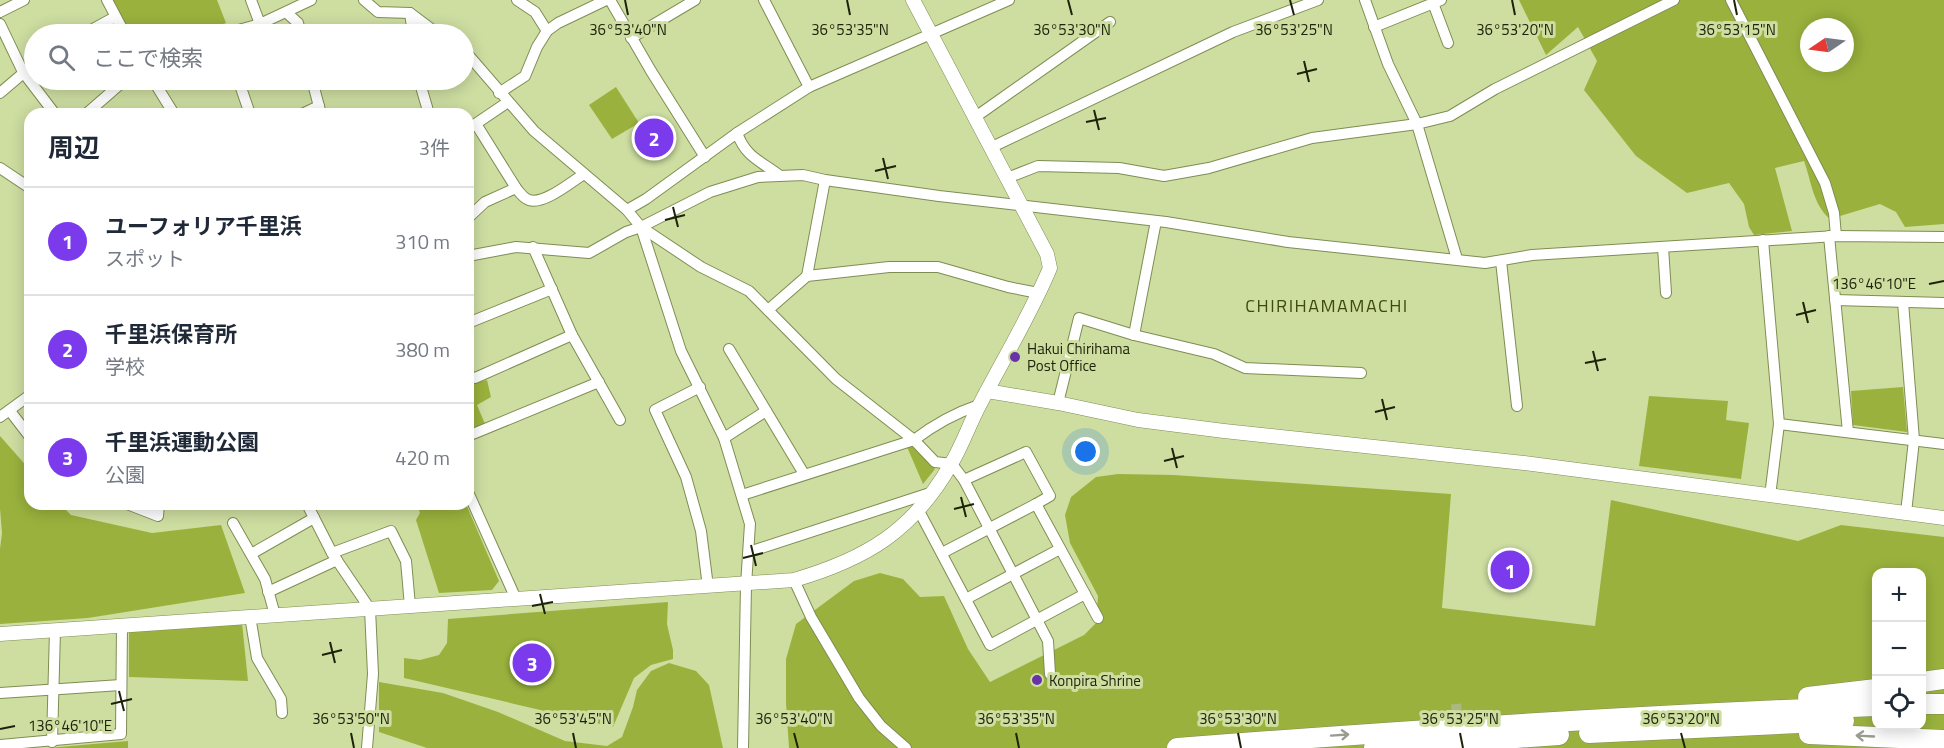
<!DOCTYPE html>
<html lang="ja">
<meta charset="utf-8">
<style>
:root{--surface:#fff;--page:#f2f2f3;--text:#1f2937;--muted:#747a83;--line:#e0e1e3;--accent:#7c3aed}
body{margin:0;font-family:"Titillium Web","Noto Sans JP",sans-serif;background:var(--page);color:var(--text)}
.controls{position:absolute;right:18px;bottom:18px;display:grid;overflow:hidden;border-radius:12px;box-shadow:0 3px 15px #0003}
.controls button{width:54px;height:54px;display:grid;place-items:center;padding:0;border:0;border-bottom:2px solid var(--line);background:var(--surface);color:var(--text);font:30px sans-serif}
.compass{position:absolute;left:1800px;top:18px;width:54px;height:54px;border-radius:50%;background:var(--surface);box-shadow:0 3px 15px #0003;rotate:257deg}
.you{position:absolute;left:1086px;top:452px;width:21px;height:21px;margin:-15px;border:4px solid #fff;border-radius:50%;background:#1a73e8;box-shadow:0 0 0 9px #1a73e833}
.badge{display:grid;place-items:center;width:39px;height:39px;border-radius:50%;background:var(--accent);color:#fff;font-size:20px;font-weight:700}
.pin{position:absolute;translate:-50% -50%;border:3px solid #fff;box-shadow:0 2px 6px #0006}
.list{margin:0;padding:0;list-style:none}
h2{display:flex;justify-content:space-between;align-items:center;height:78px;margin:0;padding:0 24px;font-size:26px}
h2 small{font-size:20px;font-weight:400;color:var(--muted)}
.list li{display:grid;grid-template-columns:39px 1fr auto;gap:18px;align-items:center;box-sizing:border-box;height:108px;padding:0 24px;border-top:2px solid var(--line)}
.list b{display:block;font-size:22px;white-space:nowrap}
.list p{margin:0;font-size:20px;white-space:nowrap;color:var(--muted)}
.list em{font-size:20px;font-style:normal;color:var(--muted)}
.icon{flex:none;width:33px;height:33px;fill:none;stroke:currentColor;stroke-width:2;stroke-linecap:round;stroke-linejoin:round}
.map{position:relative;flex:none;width:1944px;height:748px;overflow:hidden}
.search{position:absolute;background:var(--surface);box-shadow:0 3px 15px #0003;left:24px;top:24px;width:450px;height:66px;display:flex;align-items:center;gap:15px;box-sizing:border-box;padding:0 21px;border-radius:33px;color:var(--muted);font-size:22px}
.panel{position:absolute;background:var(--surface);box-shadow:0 3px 15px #0003;left:24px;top:108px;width:450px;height:402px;border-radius:18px}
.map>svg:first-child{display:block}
.green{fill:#9ab23d;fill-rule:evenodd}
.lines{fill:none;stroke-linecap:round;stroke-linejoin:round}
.minor-tunnel{stroke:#abb883;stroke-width:10;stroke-dasharray:10 5;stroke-linecap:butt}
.minor-casing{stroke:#7f8d53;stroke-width:12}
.tertiary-casing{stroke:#7f8d53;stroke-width:15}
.motorway-casing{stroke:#7f8d53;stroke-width:21}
.minor{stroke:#fff;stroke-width:10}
.tertiary{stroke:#fff;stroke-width:14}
.motorway{stroke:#fff;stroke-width:20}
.oneway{stroke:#999c91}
.ticks{fill:none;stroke:#1d220a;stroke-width:2}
.poi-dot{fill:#6832a8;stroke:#cedea1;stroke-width:2}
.labels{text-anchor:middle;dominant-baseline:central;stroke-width:6;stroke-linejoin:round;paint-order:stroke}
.poi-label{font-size:15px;fill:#1d220a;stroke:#cedea1;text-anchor:start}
.quarter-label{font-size:18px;letter-spacing:1.5px;fill:#3e4a0e;stroke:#cedea1}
.ticks-label{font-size:15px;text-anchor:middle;fill:#1d220a;stroke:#cedea1;stroke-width:6;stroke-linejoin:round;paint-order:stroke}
</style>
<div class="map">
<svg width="1944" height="748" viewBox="0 0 1944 748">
<rect width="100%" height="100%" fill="#cedea1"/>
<!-- green -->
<g class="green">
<path d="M112,0H217L226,23L197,34H131Z"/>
<path d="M1519,0H1944V224L1905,227L1896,212L1880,204L1830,219C1813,205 1811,180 1804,161L1775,168L1792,231L1754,235L1749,227L1744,204L1729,183L1687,193L1636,156L1584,90L1597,61L1578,27L1546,55ZM1809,27H1845V63H1809Z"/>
<path d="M616,87L639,123L612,139L589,105Z"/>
<path d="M487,380L491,397L477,405L485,424L468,431V385Z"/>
<path d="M1903,387L1907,432L1853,425L1851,391Z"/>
<path d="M1649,396L1728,401L1726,420L1749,423L1741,479L1639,466Z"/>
<path d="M0,436L30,470V504H60L71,515L152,533L221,525L245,593L88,618L0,624V549L2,533L0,509Z"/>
<path d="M912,444L935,469L923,484L907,447Z"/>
<path d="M1118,474L1174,475L1451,494L1442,608L1595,626L1611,500L1798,541L1841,525L1944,537V748H789L786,703V659L796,624L854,581L880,573L903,579L920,597L944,596L968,649L990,682L1084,635L1096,623L1098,596L1070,543L1065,515L1071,497L1096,477ZM1876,572H1922V726H1876Z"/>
<path d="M417,504H466L499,581L492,590L439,593L416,520L420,513Z"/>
<path d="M668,602L667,624L673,650V659L651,665L634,678L613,727L404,678V658L420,660L439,655L447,643L448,619Z"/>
<path d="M242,623L248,681L129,677V630Z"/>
<path d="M669,663L696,671L709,685L723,748H427L379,732V682L443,693L498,712L565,741L607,746L622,737L633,707L637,690L651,671Z"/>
<path d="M128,741V748H47Z"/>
</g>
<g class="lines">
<!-- minor-tunnel -->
<path class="minor-tunnel" d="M1456,704L1459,733"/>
<!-- minor casing -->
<g class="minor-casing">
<g id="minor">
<path d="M107,0L125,34"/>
<path d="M251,0L260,24"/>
<path d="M364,0L378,12L410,13L438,34"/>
<path d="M517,0L535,12L547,31"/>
<path d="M610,0L651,71L705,157"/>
<path d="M764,0L809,87"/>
<path d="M1365,0L1388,64L1417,124L1457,259"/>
<path d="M1731,0L1825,183L1834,213L1836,236"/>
<path d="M1433,3L1448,43"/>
<path d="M0,12L24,0"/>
<path d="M287,13L298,23L301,34"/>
<path d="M410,13L413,34"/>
<path d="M0,24L23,72L55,114"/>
<path d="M1374,27L1441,0"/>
<path d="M84,34L115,17"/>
<path d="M224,34L260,24L311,0"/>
<path d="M631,38L695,0"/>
<path d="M464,50L534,131L627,210L641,227L701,267L749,291L836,379L914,440L935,462L952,464L964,480L1048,641L1050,674"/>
<path d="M153,80L174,114"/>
<path d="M235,80L240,85L250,114"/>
<path d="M312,80L321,114"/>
<path d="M419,80L429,114"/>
<path d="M0,93L34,64"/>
<path d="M499,93L525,76L537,47L547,31L558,23L606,0"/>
<path d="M86,114L125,80"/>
<path d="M302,114L319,106"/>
<path d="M974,118L1110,22"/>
<path d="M476,124L516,188C520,193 523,198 529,200C544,205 571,182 584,174"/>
<path d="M468,129L508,102"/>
<path d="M737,133C746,157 759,160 779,175"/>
<path d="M990,148L1233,32L1318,0"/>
<path d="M0,168L30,188"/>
<path d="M1007,178L1038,166L1119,168L1164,176L1209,168L1312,138L1417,124L1450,116L1495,89L1674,0"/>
<path d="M627,210L646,199L737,133L809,87L1009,0"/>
<path d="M468,218L485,202L516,188"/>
<path d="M641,227L681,351L724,438L750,524L746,585L743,748"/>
<path d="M1829,236L1848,432"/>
<path d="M1763,240L1779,424L1770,496"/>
<path d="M533,247L572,335L620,420"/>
<path d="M1663,247L1666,293"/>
<path d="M468,256L516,247L589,253L626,232L641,227L710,192L758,177L803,175L825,180L939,196L1166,222L1288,242L1485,263L1532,255L1836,236L1944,237"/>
<path d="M1501,261L1517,406"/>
<path d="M807,276L825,180"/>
<path d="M1835,300L1944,303"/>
<path d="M1903,302L1914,440L1906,513"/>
<path d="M768,310L807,276L889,267H938L1008,287L1038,293"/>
<path d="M468,323L552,289"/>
<path d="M1134,335L1156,221"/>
<path d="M729,349L804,474"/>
<path d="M468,377L475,378L572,335"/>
<path d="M700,387L655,410L686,477L701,531L708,587"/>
<path d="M1058,403L1079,318L1134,335L1214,354L1245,368L1361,373"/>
<path d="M10,411L30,437"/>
<path d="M0,417L30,395"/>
<path d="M1779,424L1944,444"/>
<path d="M468,436L599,382"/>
<path d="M724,438L766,411"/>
<path d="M964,480L1026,452L1050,496L1036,504"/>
<path d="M468,492L516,599"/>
<path d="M742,495L914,440C935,424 955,413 979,405"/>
<path d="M127,504L158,516L159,504"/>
<path d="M307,504L332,553L370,609L373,674L367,748"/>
<path d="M919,511L990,645L1085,594L1036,504L942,553"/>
<path d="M233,523L265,579L275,615"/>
<path d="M749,552L933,492"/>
<path d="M332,553L391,531L406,561L410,606"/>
<path d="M251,554L314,518"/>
<path d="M794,580L811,617L859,698L881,726L906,748"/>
<path d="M268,592L337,560"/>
<path d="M1085,594L1098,618"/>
<path d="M966,599L1060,549"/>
<path d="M250,616L257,658L281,699L282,713"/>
<path d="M0,693L121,685"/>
<path d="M52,742L55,630"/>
<path d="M0,745L121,734L122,626"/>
</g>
</g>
<!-- tertiary casing -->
<g class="tertiary-casing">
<g id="tertiary">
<path d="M987,391L1058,403L1138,420L1224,431L1524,463L1944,518"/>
<path d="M0,634L794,580C866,559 913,531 951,464C962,446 969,425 979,406C1002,361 1030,316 1050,268L1047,254L913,0"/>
</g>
</g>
<!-- motorway casing -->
<g class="motorway-casing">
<g id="motorway">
<path d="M1922,682L1944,679"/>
<path d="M1808,697L1876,689"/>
<path d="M1922,704H1944"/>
<path d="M1589,733L1844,721"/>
<path d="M1809,734L1944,740"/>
<path d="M1177,748C1410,730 1643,715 1876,706"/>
<path d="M1374,748L1559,735"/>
</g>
</g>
<!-- minor -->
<use href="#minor" class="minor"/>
<!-- tertiary -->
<use href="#tertiary" class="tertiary"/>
<!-- motorway -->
<use href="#motorway" class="motorway"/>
</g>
<!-- one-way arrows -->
<defs><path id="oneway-shaft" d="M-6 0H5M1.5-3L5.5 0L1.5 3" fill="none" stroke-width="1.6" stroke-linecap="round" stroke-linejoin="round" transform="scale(1.5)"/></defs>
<g class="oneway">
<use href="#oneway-shaft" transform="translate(1340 735) rotate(-4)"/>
<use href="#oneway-shaft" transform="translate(1865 736) rotate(-177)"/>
</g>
<!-- ticks -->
<path class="ticks" d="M625,0L628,15M847,0L850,15M1068,0L1072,15M1290,0L1294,15M1512,0L1515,15M1734,0L1737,15M1304,61L1309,82M1297,74L1317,69M1094,110L1099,130M1086,122L1106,118M883,158L888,179M875,171L896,166M673,207L678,227M665,220L685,215M1929,284L1944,281M1803,302L1808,323M1796,315L1816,310M1593,351L1598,371M1585,363L1606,359M1382,399L1387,420M1375,412L1395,407M1172,448L1177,468M1164,461L1184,456M961,497L966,517M954,509L974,504M751,545L756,566M743,558L763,553M540,594L545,614M532,606L553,602M330,642L335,663M322,655L342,650M119,691L124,711M111,704L132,699M0,729L15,726M351,733L354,748M573,733L576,748M794,733L798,748M1016,733L1019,748M1238,733L1241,748M1460,733L1463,748M1681,733L1685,748"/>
<!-- markers -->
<g class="poi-dot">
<circle cx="1015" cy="357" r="6"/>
<circle cx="1037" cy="680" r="6"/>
</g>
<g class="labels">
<!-- poi labels -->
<g class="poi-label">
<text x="1027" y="348">Hakui Chirihama<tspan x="1027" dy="17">Post Office</tspan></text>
<text x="1049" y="680">Konpira Shrine</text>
</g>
<!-- quarter labels -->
<g class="quarter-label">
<text x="1327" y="305">CHIRIHAMAMACHI</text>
</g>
</g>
<g class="ticks-label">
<text x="628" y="35">36°53'40"N</text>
<text x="850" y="35">36°53'35"N</text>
<text x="1072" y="35">36°53'30"N</text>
<text x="1294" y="35">36°53'25"N</text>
<text x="1515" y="35">36°53'20"N</text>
<text x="1737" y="35">36°53'15"N</text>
<text x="1874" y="289">136°46'10"E</text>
<text x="351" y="724">36°53'50"N</text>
<text x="573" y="724">36°53'45"N</text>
<text x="794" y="724">36°53'40"N</text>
<text x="1016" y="724">36°53'35"N</text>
<text x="1238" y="724">36°53'30"N</text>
<text x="1460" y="724">36°53'25"N</text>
<text x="1681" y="724">36°53'20"N</text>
<text x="70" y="731">136°46'10"E</text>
</g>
</svg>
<div class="controls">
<button>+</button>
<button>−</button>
<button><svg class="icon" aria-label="locate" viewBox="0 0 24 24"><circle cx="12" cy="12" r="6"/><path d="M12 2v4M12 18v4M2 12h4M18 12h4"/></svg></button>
</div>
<svg class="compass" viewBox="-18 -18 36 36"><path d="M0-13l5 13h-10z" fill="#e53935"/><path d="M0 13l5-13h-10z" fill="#747a83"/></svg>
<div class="you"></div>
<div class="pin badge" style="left:1510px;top:570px">1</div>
<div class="pin badge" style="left:654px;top:138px">2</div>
<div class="pin badge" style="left:532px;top:663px">3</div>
<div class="search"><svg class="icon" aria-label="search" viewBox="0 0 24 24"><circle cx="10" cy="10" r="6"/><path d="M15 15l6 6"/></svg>ここで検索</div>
<section class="panel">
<h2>周辺<small>3件</small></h2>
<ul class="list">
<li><span class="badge">1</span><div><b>ユーフォリア千里浜</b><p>スポット</p></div><em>310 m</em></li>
<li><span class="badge">2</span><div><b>千里浜保育所</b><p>学校</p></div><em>380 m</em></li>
<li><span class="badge">3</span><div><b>千里浜運動公園</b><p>公園</p></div><em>420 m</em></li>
</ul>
</section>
</div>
